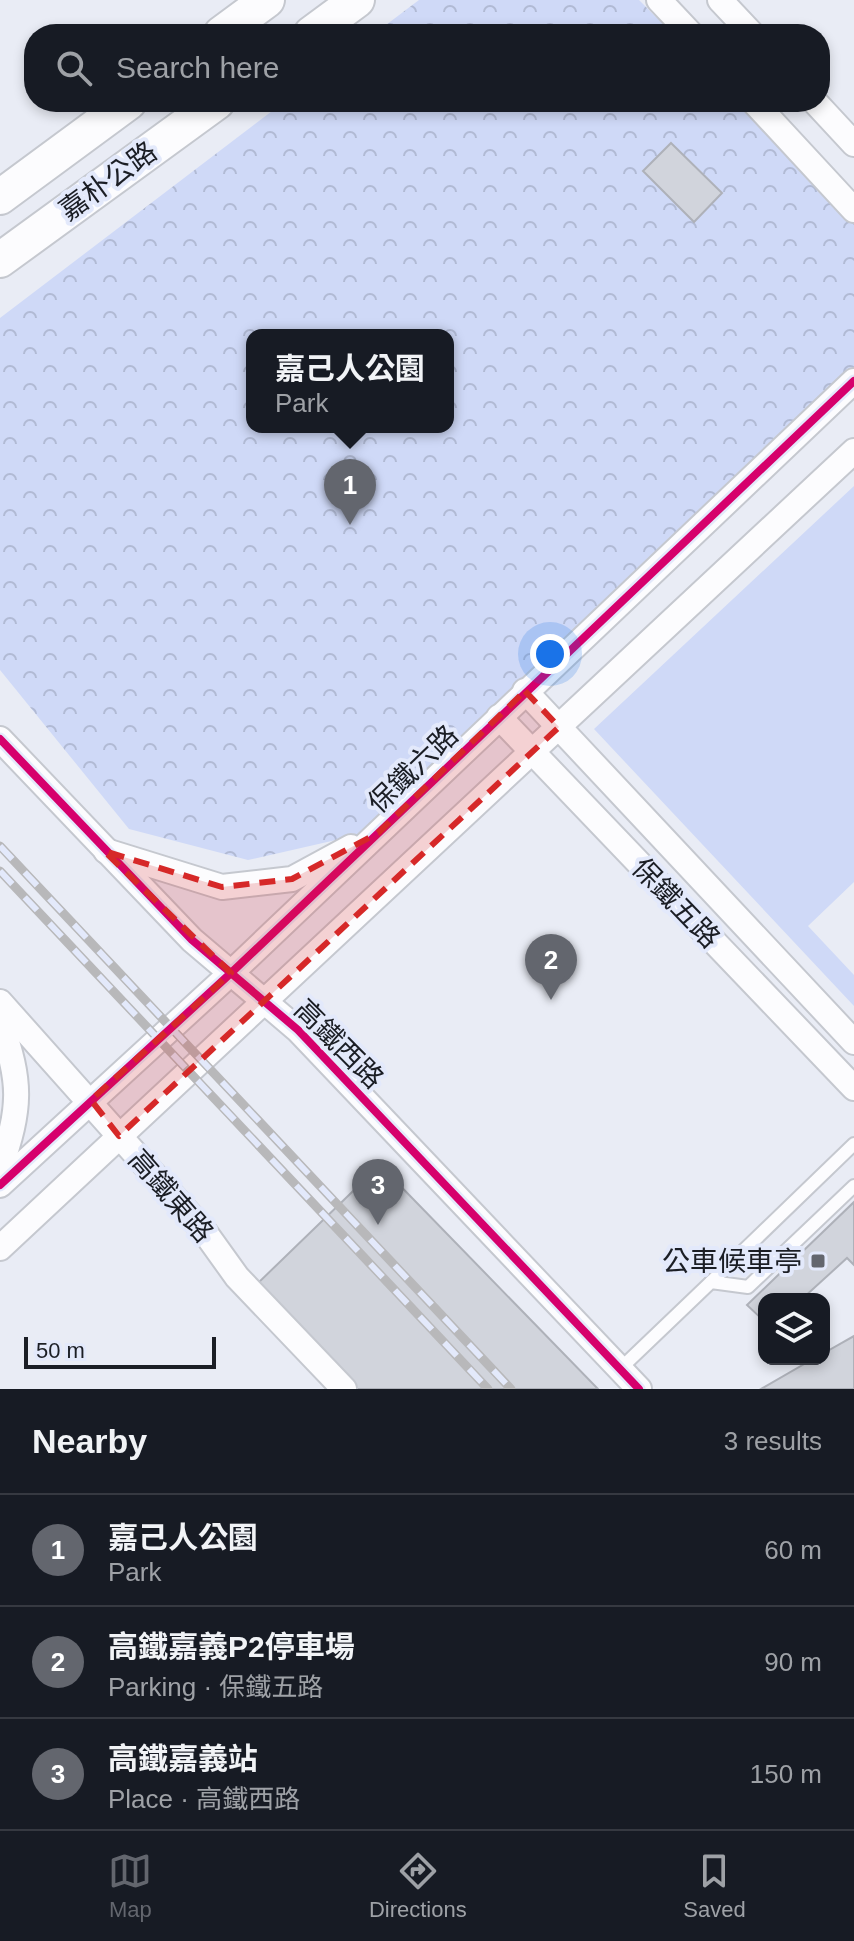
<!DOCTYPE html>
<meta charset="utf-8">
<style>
:root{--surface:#171b24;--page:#20242c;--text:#f1f3f6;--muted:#9ea1a6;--line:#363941;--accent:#63666e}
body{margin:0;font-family:Arial,"Noto Sans TC",sans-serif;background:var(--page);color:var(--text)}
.controls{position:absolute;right:24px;bottom:24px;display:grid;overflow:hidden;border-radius:16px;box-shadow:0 4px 12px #0003}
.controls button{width:72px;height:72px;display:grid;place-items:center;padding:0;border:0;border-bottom:2px solid var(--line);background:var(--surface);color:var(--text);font:40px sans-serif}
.scale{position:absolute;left:24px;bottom:20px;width:192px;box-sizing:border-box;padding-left:8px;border:4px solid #1b1e25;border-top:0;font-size:22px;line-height:28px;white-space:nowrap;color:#1b1e25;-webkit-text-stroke:6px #e3e9fb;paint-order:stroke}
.you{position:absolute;left:550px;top:654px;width:28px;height:28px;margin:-20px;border:6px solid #fff;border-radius:50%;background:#1a73e8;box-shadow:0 0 0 12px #1a73e833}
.badge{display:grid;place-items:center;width:52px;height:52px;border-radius:50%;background:var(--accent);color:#fff;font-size:26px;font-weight:700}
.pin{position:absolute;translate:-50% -66px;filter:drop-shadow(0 2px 4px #0008)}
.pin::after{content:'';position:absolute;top:42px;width:28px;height:24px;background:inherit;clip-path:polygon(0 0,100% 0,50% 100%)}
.popup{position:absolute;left:246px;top:329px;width:208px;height:104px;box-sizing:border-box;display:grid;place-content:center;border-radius:16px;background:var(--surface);filter:drop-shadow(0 2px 6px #0005);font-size:26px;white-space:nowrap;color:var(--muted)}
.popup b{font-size:30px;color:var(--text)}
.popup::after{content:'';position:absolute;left:50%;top:100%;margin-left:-16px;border:16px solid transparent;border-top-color:var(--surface)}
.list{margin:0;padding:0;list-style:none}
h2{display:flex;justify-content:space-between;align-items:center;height:104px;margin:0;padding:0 32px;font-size:34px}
h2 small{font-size:26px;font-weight:400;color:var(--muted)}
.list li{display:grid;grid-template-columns:52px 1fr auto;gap:24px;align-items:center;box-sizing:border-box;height:112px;padding:0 32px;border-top:2px solid var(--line)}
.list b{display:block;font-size:30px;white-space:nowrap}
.list p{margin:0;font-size:26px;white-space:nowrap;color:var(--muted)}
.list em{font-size:26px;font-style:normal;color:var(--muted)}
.icon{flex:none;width:44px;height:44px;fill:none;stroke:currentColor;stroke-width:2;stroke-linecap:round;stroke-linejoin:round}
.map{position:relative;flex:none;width:854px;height:1389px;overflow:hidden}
.search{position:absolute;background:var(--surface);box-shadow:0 4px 12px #0003;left:24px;right:24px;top:24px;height:88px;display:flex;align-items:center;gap:20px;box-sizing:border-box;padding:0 28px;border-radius:32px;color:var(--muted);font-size:30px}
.sheet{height:440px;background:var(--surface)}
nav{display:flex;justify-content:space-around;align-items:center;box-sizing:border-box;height:112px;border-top:2px solid var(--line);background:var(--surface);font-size:22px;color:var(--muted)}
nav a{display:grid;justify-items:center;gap:4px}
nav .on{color:var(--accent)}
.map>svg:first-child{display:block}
.grass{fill:#cfd9f7}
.park{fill:url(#park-crowns);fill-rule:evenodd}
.building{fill:#d1d4dc;stroke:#aeb1b9;stroke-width:2}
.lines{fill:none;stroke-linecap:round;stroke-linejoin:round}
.service-casing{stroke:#c5c8cf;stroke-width:16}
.minor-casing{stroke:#c5c8cf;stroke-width:28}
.secondary-casing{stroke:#c5c8cf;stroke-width:38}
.service{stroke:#fcfcfe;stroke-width:12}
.minor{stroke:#fcfcfe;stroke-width:24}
.secondary{stroke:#fcfcfe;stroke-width:34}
.rail-casing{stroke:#b8b8ba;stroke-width:9}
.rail{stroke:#e3e9fb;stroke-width:6;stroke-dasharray:18;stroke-linecap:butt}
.cycleway-casing{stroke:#e3e9fb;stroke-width:13}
.cycleway{stroke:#d6006c;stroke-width:8}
.marked{fill:#d62828;fill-opacity:0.2;stroke:#d62828;stroke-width:6;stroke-dasharray:16 10;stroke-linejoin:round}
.poi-dot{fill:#63666e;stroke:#e3e9fb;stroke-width:3}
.labels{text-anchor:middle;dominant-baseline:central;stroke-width:8;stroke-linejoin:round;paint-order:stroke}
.street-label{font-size:28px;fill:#1b1e25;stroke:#e3e9fb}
.poi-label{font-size:28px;fill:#1b1e25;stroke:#e3e9fb;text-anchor:end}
</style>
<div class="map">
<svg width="854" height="1389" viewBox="0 0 854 1389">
<defs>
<pattern id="park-crowns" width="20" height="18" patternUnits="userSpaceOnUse" patternTransform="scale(2)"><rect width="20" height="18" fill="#cfd9f7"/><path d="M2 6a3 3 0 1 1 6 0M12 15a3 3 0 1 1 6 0" fill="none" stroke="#b1bad4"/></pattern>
</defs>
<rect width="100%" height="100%" fill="#e9ecf5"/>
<!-- grass -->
<path class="grass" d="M854,486V882L808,926L854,975V1006L594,729Z"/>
<!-- park -->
<g class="park">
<path d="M419,0H639L673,34H374Z"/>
<path d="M284,102H740L854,216V381L371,832L248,860L129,829L0,670V318ZM252,335H448V427H252Z"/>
</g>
<!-- building -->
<g class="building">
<path d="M671,143L722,193L694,222L643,171Z"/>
<path d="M380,1165L598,1389H355L256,1285Z"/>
<path d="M854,1202V1265L847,1258L802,1299H764V1321L747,1305Z"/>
<path d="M854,1336V1389H761L813,1359H824V1353Z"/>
</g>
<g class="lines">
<!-- service casing -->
<g class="service-casing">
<g id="service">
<path d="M711,1282L854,1144"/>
<path d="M619,1370L711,1282L748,1287L854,1186"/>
</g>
</g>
<!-- minor casing -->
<g class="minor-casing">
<g id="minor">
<path d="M659,0L691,34"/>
<path d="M720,0L752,34"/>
<path d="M754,102L854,210"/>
<path d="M815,102L854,144"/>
<path d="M525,691L854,1042"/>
<path d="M499,717L854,1088"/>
<path d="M0,739L192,940L298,1030L639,1389"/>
<path d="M106,851L222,887L292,879L351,847"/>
<path d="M0,1002L204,1231L237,1277L344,1389"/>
<path d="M0,1021C22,1083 21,1107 0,1169"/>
<path d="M0,1185L231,973L854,381"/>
<path d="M0,1248L854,451"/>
</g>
</g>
<!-- secondary casing -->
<g class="secondary-casing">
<g id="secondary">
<path d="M221,34L267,0"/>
<path d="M311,34L357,0"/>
<path d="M0,197L129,102"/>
<path d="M0,260L217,102"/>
</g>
</g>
<!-- service -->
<use href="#service" class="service"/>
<!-- minor -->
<use href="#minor" class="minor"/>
<!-- secondary -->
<use href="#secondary" class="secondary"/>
<!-- rail casing -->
<g class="rail-casing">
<g id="rail">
<path d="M0,846L511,1389"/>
<path d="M0,871L488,1389"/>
</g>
</g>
<!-- rail -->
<use href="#rail" class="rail"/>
<!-- cycleway casing -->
<g class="cycleway-casing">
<g id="cycleway">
<path d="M0,739L192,940L298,1030L639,1389"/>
<path d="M0,1185L231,973L854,381"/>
</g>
</g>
<!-- cycleway -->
<use href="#cycleway" class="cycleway"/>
</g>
<!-- marked area -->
<path class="marked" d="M525,691L559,727L119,1136L91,1100L231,973L104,851L222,887L292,879L378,833Z"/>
<!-- markers -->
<rect class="poi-dot" x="810" y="1253" width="16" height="16" rx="4"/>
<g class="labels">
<!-- street labels -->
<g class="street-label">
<text transform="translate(108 181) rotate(-36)">嘉朴公路</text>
<text transform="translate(413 769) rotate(-44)">保鐵六路</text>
<text transform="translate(676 903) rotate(46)">保鐵五路</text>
<text transform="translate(339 1044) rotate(45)">高鐵西路</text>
<text transform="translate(171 1196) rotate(49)">高鐵東路</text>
</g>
<!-- poi labels -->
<g class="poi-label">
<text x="802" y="1261">公車候車亭</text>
</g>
</g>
</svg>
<div class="controls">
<button><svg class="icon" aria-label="layers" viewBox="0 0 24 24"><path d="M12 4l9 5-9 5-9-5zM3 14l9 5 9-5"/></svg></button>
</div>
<div class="scale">50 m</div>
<div class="you"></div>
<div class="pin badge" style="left:350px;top:525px">1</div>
<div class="popup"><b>嘉己人公園</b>Park</div>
<div class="pin badge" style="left:551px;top:1000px">2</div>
<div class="pin badge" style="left:378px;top:1225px">3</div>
<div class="search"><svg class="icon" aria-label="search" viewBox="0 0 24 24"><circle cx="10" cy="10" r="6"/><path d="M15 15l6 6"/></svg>Search here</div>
</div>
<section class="sheet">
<h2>Nearby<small>3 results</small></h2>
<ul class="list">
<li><span class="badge">1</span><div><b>嘉己人公園</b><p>Park</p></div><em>60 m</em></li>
<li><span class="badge">2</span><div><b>高鐵嘉義P2停車場</b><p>Parking · 保鐵五路</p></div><em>90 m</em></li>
<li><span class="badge">3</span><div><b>高鐵嘉義站</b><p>Place · 高鐵西路</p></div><em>150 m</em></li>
</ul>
</section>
<nav>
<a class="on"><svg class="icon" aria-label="map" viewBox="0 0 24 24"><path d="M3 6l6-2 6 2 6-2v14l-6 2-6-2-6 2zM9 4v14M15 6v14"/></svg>Map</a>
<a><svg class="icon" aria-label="directions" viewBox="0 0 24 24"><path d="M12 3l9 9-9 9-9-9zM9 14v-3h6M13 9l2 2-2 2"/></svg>Directions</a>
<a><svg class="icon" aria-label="saved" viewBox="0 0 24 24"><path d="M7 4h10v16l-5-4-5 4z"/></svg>Saved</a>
</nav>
